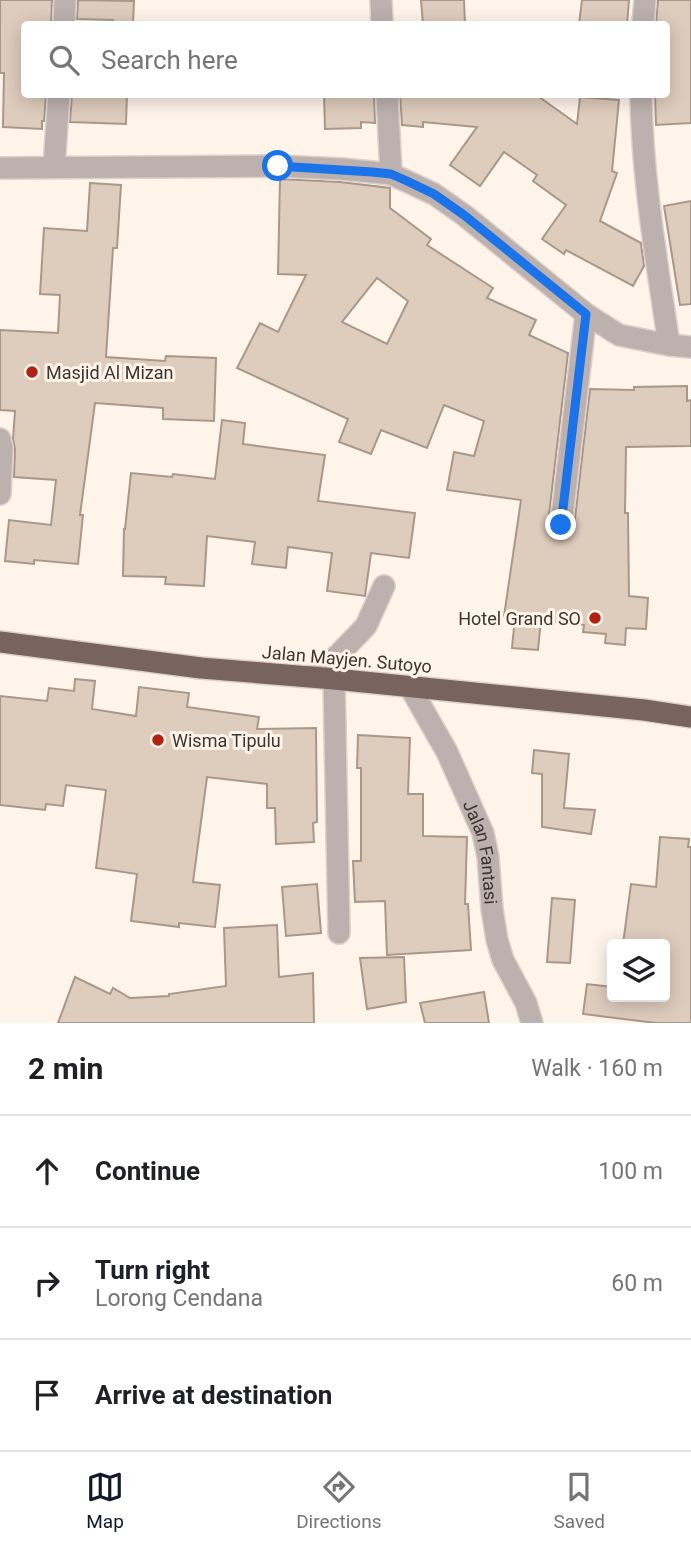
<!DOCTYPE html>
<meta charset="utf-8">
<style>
:root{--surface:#fff;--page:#f2f2f2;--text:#202124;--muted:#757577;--line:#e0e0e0;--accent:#111827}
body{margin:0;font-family:Roboto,sans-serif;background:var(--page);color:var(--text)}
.controls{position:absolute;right:21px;bottom:21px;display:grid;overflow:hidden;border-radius:7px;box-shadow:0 4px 18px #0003}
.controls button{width:63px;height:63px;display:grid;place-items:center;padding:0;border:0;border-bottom:2px solid var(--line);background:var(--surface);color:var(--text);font:35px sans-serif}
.stop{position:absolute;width:21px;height:21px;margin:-16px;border:5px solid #1a73e8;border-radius:50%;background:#fff}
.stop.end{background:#1a73e8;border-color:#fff;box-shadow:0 2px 7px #0008}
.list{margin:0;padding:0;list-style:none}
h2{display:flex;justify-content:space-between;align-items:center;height:91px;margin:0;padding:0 28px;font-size:30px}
h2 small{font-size:23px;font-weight:400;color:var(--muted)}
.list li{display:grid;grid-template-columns:46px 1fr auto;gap:21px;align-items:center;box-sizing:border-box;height:112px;padding:0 28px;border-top:2px solid var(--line)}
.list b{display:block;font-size:26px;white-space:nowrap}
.list p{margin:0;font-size:23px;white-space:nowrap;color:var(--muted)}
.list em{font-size:23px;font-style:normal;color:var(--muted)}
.icon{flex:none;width:38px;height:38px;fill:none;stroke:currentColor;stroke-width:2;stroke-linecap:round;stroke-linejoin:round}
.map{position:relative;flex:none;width:691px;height:1023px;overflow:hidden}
.search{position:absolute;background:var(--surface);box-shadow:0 4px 18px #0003;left:21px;right:21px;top:21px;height:77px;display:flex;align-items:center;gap:18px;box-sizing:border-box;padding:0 24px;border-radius:7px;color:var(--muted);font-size:26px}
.sheet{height:427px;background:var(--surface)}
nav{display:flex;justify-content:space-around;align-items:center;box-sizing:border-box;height:98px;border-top:2px solid var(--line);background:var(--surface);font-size:19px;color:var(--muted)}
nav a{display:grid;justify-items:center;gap:4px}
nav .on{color:var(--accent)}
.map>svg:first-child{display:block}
.building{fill:#deccbd;stroke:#a99889;stroke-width:2;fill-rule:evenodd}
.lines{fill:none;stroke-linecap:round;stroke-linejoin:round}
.minor-casing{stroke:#dcd2c9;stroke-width:24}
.highway-casing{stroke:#dcd2c9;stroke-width:24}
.minor{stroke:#bcb1ae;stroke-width:21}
.highway{stroke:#78635d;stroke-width:21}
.route{stroke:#1a73e8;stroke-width:9}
.poi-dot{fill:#b02214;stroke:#fff4ea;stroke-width:2.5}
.labels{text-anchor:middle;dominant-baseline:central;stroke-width:6;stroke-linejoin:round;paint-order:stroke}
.poi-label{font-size:18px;fill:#3d3630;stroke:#fff4ea;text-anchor:start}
.street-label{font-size:18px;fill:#3d3630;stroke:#fff4ea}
</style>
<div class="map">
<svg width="691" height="1023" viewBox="0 0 691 1023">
<rect width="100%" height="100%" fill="#fff4ea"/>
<!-- building -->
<g class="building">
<path d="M0,0H52L51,24H24V94H46L44,121H42V129L3,127L4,73H0Z"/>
<path d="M78,0L134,1L133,24H113V20L77,19Z"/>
<path d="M421,0H464L465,24H423Z"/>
<path d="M582,0H629L627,24H579Z"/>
<path d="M658,0H691V123L656,125L655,94H667V24H656Z"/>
<path d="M72,94H127L126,124L70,122Z"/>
<path d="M324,94H374L375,123L361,122V128L325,129Z"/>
<path d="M400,94H535L577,124L580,97L619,100L612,171L617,173L600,221L641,243L644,266L633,286L566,250L564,254L542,239L566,205L533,181L537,175L504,152L480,186L450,165L477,127L423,122V127L402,125Z"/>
<path d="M280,179L340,182L390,188V208L431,239L427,245L493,288L487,298L536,320L529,335L568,353L548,523L549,531L554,536L560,538L567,537L572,532L574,527L590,389L634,390V387L687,386V401L691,400V446L626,447L625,513H628L629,596L648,598L646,629L626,628L625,645L605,643L606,634L583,632L584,625L541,620L538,650L512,648L515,617L504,616L521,500L447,490L454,452L474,456L484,421L444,405L427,448L381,430L371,454L339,442L348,419L237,368L260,323L278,332L306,275L278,274ZM377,278L408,301L387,344L342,322Z"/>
<path d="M90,183L121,185L117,248H113L106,357L165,361L166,356L216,358L214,421L163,419V408L95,403L80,515H83L78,564L34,560V564L5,561L9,520L51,525L56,480L14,477L15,449L13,439L15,411L0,410V330L58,333L60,295L40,294L44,228L87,231Z"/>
<path d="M691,201V304L680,305L664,206Z"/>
<path d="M222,420L245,423L243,444L325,455L318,501L415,513L409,558L371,553L365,596L327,591L332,553L288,547L286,568L252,564L255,542L207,536L204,586L165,584L166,577L123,576L124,529H125L131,473L172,477L173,474L215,479Z"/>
<path d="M75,679L95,681L92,709L136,716L139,687L189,693L187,707L259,717L257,729L316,728L317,822L313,823L314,842L276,844L275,808H267V784L207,777L193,882L220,885L215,927L179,923V927L131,921L137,874L96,868L106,790L66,785L63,806L46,804L45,810L0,805V696L47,701L49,688L74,691Z"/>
<path d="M358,735L410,738L408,794H423V836L467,837L465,904H468L471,950L387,955L385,901L355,902L353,861H361V768H357Z"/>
<path d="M534,750L569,754L564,808L595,810L591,834L542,827V774L532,773Z"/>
<path d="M660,837L689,839L688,847H691V1023H656L583,1014L587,984L612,987V997H665V944H623L631,884L656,887Z"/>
<path d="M317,884L321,933L286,936L282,887Z"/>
<path d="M552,898L575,900L570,963L547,962Z"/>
<path d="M277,925L279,977L313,973L314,1023H58L75,977L110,994L113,988L130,998L169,996V994L226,986L224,928Z"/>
<path d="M404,957L406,1002L367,1009L360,958Z"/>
<path d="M484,992L489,1023H425L420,1003Z"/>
</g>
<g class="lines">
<!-- minor casing -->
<g class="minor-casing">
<g id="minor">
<path d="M381,0L382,24"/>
<path d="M64,24L65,0"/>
<path d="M643,24L645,0"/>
<path d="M387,94L391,174"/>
<path d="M641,94C642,179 657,262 669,345"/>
<path d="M54,167L59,94"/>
<path d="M0,168L278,166L341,169L391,174L434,194L464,215L586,314L619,335L669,345L691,347"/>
<path d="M0,439L2,448L0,494"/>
<path d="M561,525L586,314"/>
<path d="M313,677L339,654L366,626L384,586"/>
<path d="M334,679L339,933"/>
<path id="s1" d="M410,687L447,752L483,833L488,857L492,909L497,940L503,960L526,1003L532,1023"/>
</g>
</g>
<!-- highway casing -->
<g class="highway-casing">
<path id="highway" d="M0,642L201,668L334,679L644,710L691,717"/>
</g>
<!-- minor -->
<use href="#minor" class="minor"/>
<!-- highway -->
<use href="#highway" class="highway"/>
</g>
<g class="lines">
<!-- route -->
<path class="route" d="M278,166L372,172L391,174L407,181L434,194L464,215L586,314L561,525"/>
</g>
<!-- markers -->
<g class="poi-dot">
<circle cx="32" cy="372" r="7"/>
<circle cx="595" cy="618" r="7"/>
<circle cx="158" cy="740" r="7"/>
</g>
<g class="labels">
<!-- poi labels -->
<g class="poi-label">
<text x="46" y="372">Masjid Al Mizan</text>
<text x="581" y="618" text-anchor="end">Hotel Grand SO</text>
<text x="172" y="740">Wisma Tipulu</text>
</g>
<!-- street labels -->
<g class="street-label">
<text transform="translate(347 659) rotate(5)">Jalan Mayjen. Sutoyo</text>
<text stroke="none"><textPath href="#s1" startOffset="182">Jalan Fantasi</textPath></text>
</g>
</g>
</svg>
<div class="controls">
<button><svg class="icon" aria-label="layers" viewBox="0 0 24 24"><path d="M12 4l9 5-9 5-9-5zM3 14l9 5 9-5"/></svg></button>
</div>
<div class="stop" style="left:278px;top:166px"></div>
<div class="stop end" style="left:561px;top:525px"></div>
<div class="search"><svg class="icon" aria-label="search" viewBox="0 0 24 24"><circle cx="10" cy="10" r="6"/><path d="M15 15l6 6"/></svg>Search here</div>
</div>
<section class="sheet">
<h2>2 min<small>Walk · 160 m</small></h2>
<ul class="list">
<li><svg class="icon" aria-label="ahead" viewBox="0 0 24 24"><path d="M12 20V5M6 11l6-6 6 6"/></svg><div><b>Continue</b></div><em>100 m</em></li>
<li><svg class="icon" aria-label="right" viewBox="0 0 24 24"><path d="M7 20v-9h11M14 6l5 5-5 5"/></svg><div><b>Turn right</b><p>Lorong Cendana</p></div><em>60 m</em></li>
<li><svg class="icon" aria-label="arrive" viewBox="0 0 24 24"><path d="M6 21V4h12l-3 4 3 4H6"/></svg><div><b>Arrive at destination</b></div></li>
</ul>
</section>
<nav>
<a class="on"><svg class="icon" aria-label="map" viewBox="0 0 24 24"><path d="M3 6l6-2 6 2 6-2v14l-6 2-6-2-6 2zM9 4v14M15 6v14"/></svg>Map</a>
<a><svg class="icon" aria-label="directions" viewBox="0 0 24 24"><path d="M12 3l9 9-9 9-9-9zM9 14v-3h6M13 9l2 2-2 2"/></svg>Directions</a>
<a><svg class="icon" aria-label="saved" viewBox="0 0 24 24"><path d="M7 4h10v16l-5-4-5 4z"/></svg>Saved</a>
</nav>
